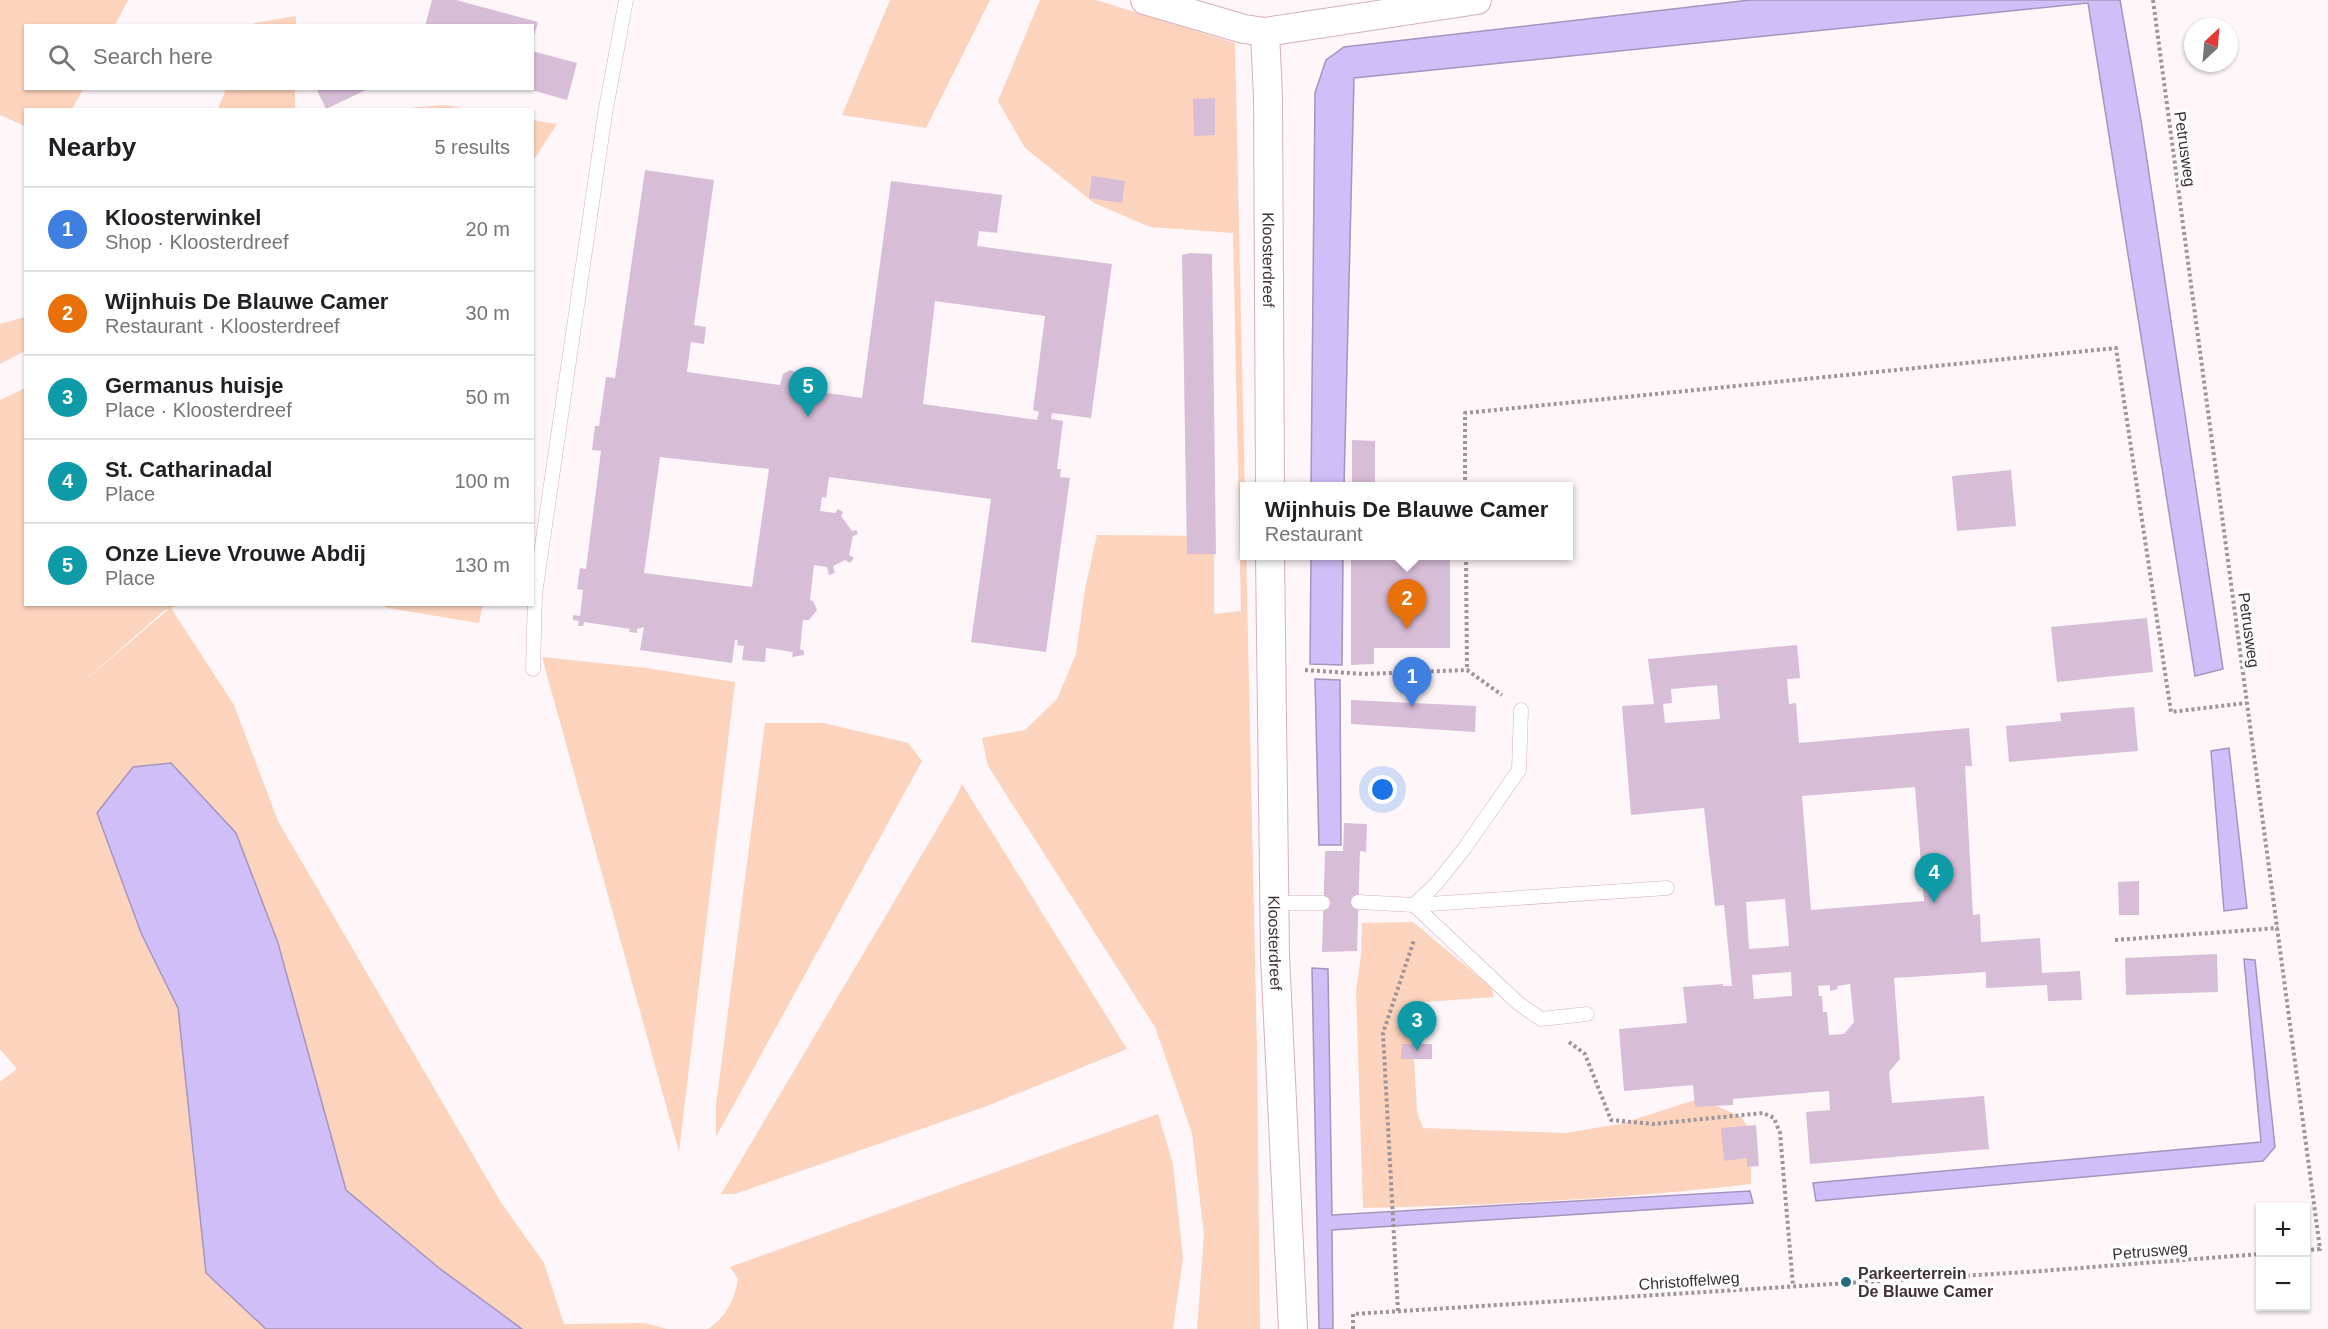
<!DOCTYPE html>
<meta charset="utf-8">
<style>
:root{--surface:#fff;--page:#f2f2f2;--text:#202124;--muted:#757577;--line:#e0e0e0;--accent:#7c3aed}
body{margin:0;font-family:Arial,sans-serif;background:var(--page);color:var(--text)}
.controls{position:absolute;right:18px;bottom:18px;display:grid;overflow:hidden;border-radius:0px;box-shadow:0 2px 4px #0004}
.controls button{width:54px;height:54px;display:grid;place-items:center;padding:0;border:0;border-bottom:2px solid var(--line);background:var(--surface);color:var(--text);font:30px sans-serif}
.compass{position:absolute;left:2184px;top:18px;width:54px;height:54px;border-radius:50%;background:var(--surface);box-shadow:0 2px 4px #0004;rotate:26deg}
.you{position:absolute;left:1383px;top:790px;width:21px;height:21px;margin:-15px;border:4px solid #fff;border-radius:50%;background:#1a73e8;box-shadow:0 0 0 9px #1a73e833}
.badge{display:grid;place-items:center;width:39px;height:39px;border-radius:50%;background:var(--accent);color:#fff;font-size:20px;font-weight:700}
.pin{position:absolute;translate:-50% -50px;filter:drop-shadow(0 2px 3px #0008)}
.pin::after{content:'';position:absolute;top:32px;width:21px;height:18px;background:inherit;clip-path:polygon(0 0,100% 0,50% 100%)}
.popup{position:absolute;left:1240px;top:482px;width:333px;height:78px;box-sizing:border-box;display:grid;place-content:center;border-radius:0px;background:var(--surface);filter:drop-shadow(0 2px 4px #0005);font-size:20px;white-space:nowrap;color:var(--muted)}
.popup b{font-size:22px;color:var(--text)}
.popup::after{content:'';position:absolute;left:50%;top:100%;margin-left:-12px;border:12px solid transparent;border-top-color:var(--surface)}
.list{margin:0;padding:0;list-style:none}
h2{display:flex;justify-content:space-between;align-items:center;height:78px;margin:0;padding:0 24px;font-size:26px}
h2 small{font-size:20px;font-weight:400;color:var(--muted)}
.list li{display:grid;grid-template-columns:39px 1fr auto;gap:18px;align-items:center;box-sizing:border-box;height:84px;padding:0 24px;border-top:2px solid var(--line)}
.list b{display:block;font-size:22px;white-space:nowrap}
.list p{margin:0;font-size:20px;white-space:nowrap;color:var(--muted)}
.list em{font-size:20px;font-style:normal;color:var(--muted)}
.icon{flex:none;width:33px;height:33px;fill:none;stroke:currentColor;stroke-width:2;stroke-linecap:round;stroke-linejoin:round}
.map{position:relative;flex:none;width:2328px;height:1329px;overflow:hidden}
.search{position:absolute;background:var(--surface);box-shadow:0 2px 4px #0004;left:24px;top:24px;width:510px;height:66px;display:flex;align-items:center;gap:15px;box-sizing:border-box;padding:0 21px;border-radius:0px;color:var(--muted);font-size:22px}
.panel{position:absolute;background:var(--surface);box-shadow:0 2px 4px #0004;left:24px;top:108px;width:510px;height:498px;border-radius:0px}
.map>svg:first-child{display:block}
.green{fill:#fcd3bd;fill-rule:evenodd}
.water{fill:#d0bef8;stroke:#a594be;stroke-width:1.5}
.building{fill:#d8bdd7;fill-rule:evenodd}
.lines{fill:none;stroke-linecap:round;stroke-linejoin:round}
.lane-casing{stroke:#d5b0bd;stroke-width:15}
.street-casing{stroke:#d5b0bd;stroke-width:30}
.path{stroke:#9f9498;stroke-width:4;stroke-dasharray:3 3;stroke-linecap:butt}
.lane{stroke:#fff;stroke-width:14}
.street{stroke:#fff;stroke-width:28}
.poi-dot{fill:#266b7b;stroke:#fff;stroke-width:2}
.labels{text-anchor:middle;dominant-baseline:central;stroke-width:6;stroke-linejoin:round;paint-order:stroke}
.street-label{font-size:16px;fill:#403237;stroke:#fff}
.poi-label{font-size:16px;font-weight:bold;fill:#403237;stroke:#fff;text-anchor:start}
</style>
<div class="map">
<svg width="2328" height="1329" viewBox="0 0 2328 1329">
<rect width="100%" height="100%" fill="#fef6f9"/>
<!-- green -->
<g class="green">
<path d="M0,0H128L115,25L26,26V88L83,89L72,109L26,110L25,126L0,115Z"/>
<path d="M890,0H990L926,128L842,115Z"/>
<path d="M1040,0H1096L1235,43L1257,1049L1260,1329H1197L1204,1235L1192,1133L1155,1027L988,766L982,738L1025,730L1057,699L1076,654L1085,589L1097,535L1214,536V614L1241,611L1233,233L1150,227L1094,203L1025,148L998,101Z"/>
<path d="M296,16V25H253L254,23Z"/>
<path d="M226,89H295V107L293,110L218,109Z"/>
<path d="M444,105L470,109H398Z"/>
<path d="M532,120L557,124L535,158H533Z"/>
<path d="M25,317V351L0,364V324Z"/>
<path d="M25,388L26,604L178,605L171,608L234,705L278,821L500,1201L544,1263L564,1324L645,1323L667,1329H522L439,1268L346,1190L278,943L236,833L97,813L140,933L178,1008L206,1273L266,1329H0V1082L17,1069L0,1049V400ZM166,609H169L75,689Z"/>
<path d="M381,605H483L479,623L388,608Z"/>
<path d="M542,657L646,668L735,682L679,1152Z"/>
<path d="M765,723H823L908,743L922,761L716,1137V1105Z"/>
<path d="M962,784L1127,1049L987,1106L735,1194H721L956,797Z"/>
<path d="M1413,922L1491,987L1494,997L1411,1003L1417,1111L1423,1128L1565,1133L1620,1124L1695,1100L1719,1107L1741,1117L1751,1131V1184C1622,1199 1493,1205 1363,1208L1356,991L1361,956L1362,923Z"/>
<path d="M1158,1114L1173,1164L1183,1258L1173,1329H708C726,1317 734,1301 738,1279L730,1267Z"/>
</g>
<!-- water -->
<g class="water">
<path d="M1750,0H2120L2141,120L2223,669L2195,676L2088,3L1354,78L1344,486H1311L1315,93L1326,60L1344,47Z"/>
<path d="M1311,556H1343L1342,665L1310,664Z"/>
<path d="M1315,679L1340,680L1341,845H1319Z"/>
<path d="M2229,748L2247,908L2224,911L2211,751Z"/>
<path d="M171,763L236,833L278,943L346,1190L439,1268L522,1329H266L206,1273L178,1008L141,933L97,813L133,767Z"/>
<path d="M2244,959L2255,960L2275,1147L2263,1161L1816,1201L1813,1183L2261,1142Z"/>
<path d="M1312,968L1328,969L1332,1215L1750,1191L1753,1203L1332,1230L1333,1329H1319Z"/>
</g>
<!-- building -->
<g class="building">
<path d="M432,0H456L538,22L533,39L532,26H425Z"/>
<path d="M532,51L577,63L567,100L528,89L532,88Z"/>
<path d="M316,88H370L326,109Z"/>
<path d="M1215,98V135L1194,136L1193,99Z"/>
<path d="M645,170L714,180L694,325L706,327L704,344L691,342L687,372L780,385L783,374L790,370L796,372L799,377V389L862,398L891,181L1002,195L997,233L979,231L977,246L1112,264L1091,418L1052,413L1051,419L1063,421L1057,469H1061L1060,477L1070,478L1046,652L971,642L991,499L829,477L826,498L822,497L820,511L835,513L838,509L843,512L841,516L852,531L856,530L858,534L853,536L849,555L854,558L850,563L845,560L833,566L835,573L829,575L827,567L814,565L810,600L813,601L817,610L809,620H803L800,649L804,651V655L792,657L793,652L766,648L765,662L742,660L744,646L737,645L738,640H735L732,663L640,650L644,627L637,629V633L629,632L630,629L584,622L583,626H578L579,621L573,620V615L580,616L583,590L577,589L580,568L586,569L601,451L592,450L595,426H599L606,377L615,378ZM935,301L1045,316L1033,410L1039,412L1037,420L923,404ZM660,457L769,469L752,587L644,573Z"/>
<path d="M1092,176L1125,181L1122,203L1089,198Z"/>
<path d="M1190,253L1212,254L1216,554H1187L1182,255Z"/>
<path d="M1352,440L1375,441V486H1352Z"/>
<path d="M2011,470L2016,526L1957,531L1952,476Z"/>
<path d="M1351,556H1450V648H1374V664L1351,665Z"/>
<path d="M2147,618L2153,672L2057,682L2051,627Z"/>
<path d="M1797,645L1800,678L1787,679L1789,704L1796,703L1799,743L1969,728L1972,766H1965L1973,915L1980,914L1981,942L2040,938L2042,973L2080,971L2082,1000L2048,1001L2047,985L1986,988V972L1894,978L1900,1059L1889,1072L1892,1103L1984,1096L1989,1149L1810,1164L1806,1112L1830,1110L1829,1091L1733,1099V1105L1695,1107L1693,1085L1624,1091L1619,1029L1687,1023L1683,987L1723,984V986H1732L1724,905L1715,906L1704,808L1631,815L1622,706L1654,704L1648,659ZM1717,685L1720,719L1665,723L1663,704L1672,703L1671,689ZM1915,787L1924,901L1811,910L1802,796ZM1785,899L1789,946L1749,949L1746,902ZM1791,972L1792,996L1754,999L1752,975ZM1850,984L1854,1022L1844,1034L1829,1035L1827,1012H1823L1822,996H1819L1818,986L1830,985V991L1838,989L1837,986Z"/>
<path d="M1351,700L1476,706L1475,732L1351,724Z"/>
<path d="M2134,707L2138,751L2009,762L2006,726L2061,721L2060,713Z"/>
<path d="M1344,823L1367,824L1366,852L1360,851L1357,951L1322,952L1325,851H1343Z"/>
<path d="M2139,881V915H2119L2118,882Z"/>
<path d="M2217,954L2218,992L2126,995L2125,958Z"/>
<path d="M1402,1044H1432V1059H1401Z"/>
<path d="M1756,1125L1759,1166L1747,1167V1158L1724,1161L1721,1128Z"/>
</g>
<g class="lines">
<!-- lane casing -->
<g class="lane-casing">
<g id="lane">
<path d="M533,669L535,594L605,114L626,0"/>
<path d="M1358,902L1414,905L1667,888"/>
<path d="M1275,903H1323"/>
<path d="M1414,905L1436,884L1464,849L1519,770L1521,710"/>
<path d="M1414,905L1518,1003L1541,1019L1587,1014"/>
</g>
</g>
<!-- street casing -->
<g class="street-casing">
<g id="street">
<path d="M1145,0L1244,29L1265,32L1477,0"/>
<path id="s1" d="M1265,32L1268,97L1270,486"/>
<path id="s2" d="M1270,556L1275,956L1293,1329"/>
</g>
</g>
<!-- path -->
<g class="path">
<path d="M2153,0L2320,1249L2306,1250"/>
<path d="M1465,486V413L2116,348L2171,712L2246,703"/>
<path d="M1466,556L1467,670"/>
<path d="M1305,670L1364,674L1467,670L1502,695"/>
<path d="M2115,940L2278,928"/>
<path d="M1569,1042L1585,1054L1611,1120L1653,1124L1763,1113L1774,1118L1780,1133L1793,1286"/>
<path d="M1398,1311L1383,1033L1414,940"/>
<path d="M1353,1329V1314L2041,1271L2260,1254"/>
</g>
<!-- lane -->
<use href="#lane" class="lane"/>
<!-- street -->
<use href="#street" class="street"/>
</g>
<!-- markers -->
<circle class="poi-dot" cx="1846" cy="1282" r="6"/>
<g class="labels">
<!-- street labels -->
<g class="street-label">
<text transform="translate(2185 149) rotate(82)">Petrusweg</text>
<text stroke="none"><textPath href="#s1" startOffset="228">Kloosterdreef</textPath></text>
<text transform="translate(2249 630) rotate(82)">Petrusweg</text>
<text stroke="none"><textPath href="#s2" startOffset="387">Kloosterdreef</textPath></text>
<text transform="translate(2150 1251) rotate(-5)">Petrusweg</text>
<text transform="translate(1689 1281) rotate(-4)">Christoffelweg</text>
</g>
<!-- poi labels -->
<g class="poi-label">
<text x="1858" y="1273">Parkeerterrein<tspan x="1858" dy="18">De Blauwe Camer</tspan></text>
</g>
</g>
</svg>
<div class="controls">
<button>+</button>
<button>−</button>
</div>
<svg class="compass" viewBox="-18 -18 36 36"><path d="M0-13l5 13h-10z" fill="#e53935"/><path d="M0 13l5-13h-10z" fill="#757577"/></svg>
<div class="you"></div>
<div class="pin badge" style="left:1412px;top:707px;background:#3f7fe0">1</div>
<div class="pin badge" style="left:1407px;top:629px;background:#e8710a">2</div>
<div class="popup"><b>Wijnhuis De Blauwe Camer</b>Restaurant</div>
<div class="pin badge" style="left:1417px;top:1051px;background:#0f9aa8">3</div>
<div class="pin badge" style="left:1934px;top:903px;background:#0f9aa8">4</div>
<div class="pin badge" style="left:808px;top:417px;background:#0f9aa8">5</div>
<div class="search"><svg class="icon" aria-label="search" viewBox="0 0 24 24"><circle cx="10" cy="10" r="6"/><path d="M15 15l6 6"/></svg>Search here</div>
<section class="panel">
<h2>Nearby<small>5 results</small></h2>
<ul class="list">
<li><span class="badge" style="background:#3f7fe0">1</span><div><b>Kloosterwinkel</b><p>Shop · Kloosterdreef</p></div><em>20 m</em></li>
<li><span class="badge" style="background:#e8710a">2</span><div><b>Wijnhuis De Blauwe Camer</b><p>Restaurant · Kloosterdreef</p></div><em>30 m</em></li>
<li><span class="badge" style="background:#0f9aa8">3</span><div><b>Germanus huisje</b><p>Place · Kloosterdreef</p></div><em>50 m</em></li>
<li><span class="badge" style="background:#0f9aa8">4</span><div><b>St. Catharinadal</b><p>Place</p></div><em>100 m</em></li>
<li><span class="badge" style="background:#0f9aa8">5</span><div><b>Onze Lieve Vrouwe Abdij</b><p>Place</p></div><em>130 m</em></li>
</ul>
</section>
</div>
